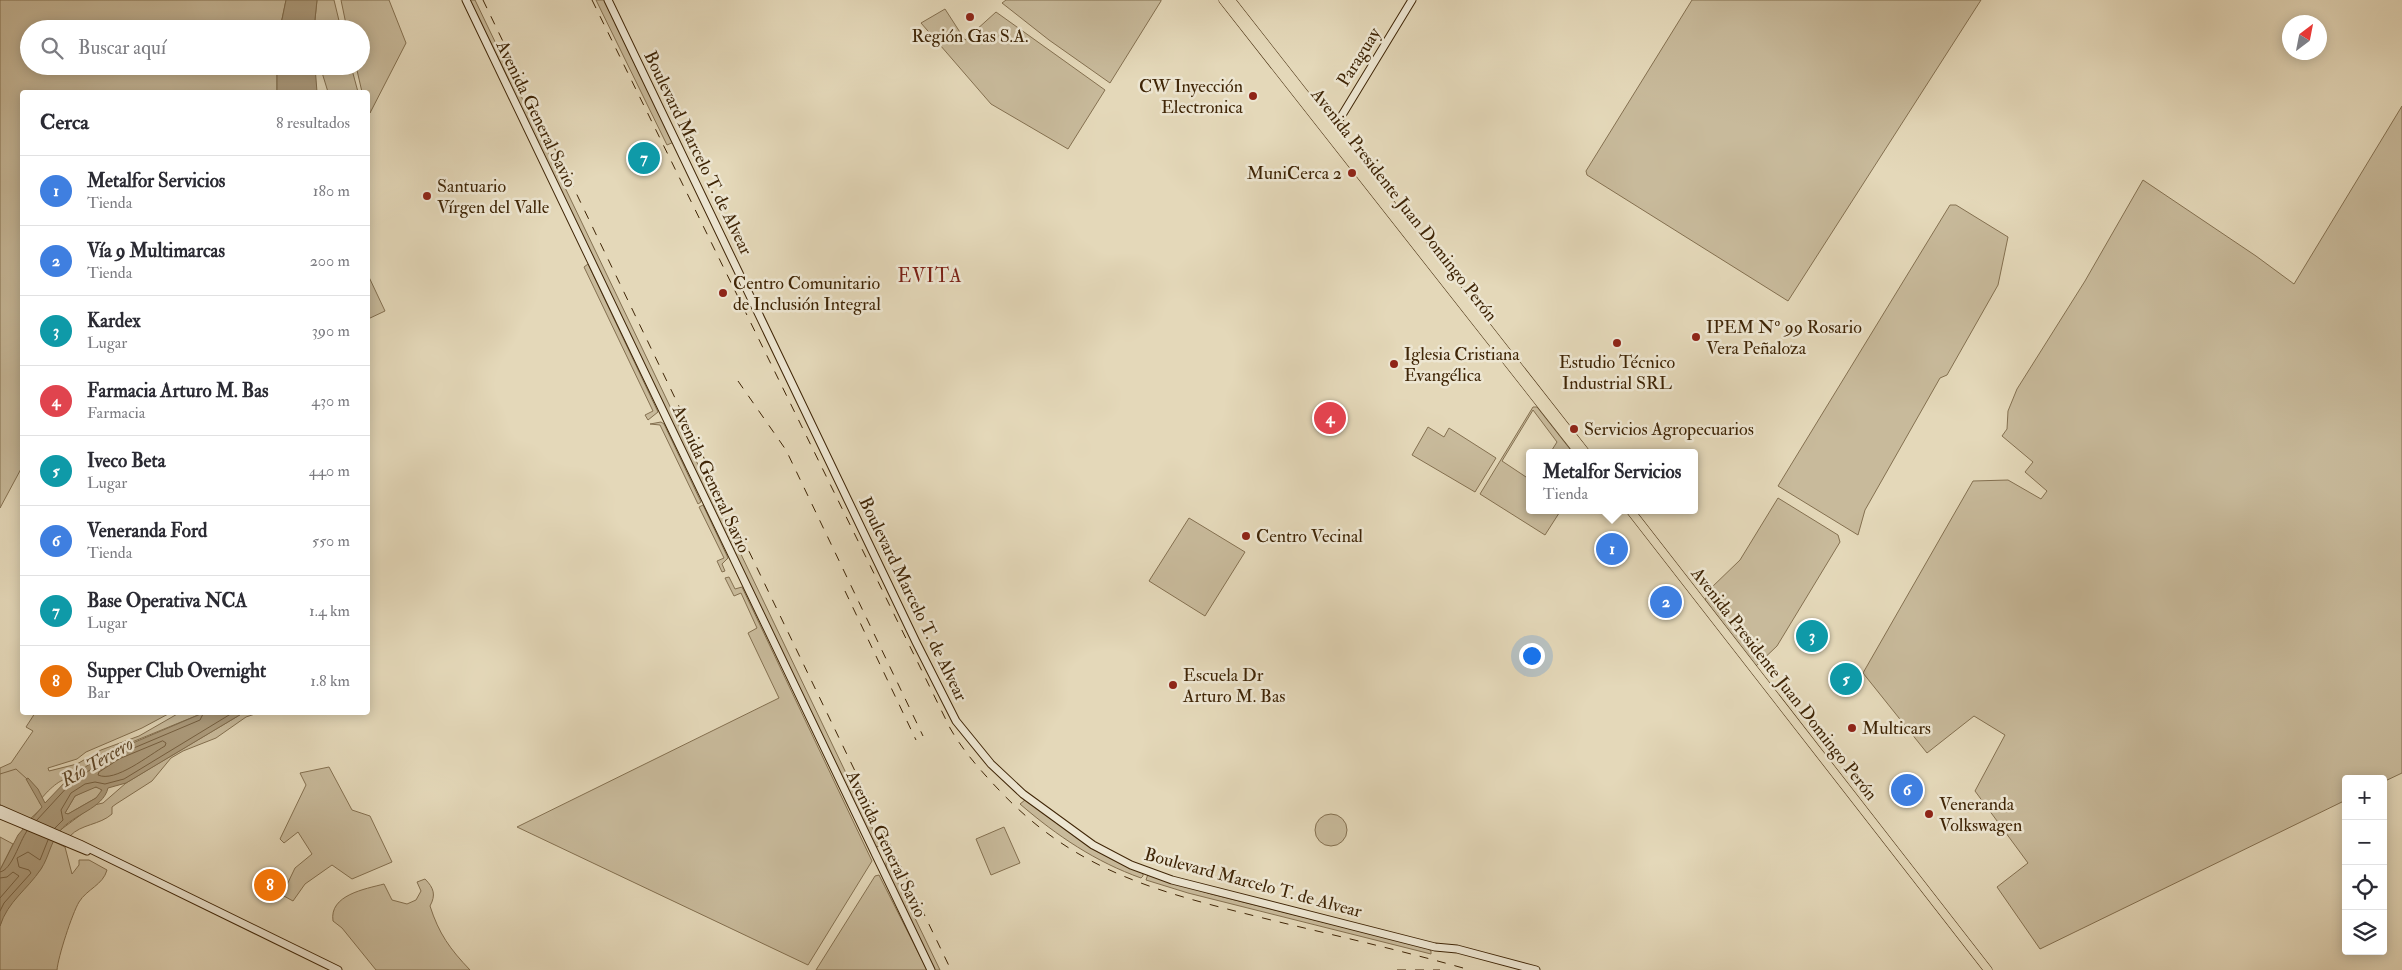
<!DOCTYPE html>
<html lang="es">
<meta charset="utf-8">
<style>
:root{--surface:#fff;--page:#f7f7f7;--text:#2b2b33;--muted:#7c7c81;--line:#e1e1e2;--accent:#d93025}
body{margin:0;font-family:"IM FELL Double Pica",serif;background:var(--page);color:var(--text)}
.controls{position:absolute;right:15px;bottom:15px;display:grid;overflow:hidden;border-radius:5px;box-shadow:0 2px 12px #0003}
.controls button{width:45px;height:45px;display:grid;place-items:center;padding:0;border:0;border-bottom:1px solid var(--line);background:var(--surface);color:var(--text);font:25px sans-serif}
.compass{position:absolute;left:2282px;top:15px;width:45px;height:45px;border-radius:50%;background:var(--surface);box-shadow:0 2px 12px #0003;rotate:32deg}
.you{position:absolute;left:1531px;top:655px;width:18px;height:18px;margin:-12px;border:4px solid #fff;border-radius:50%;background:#1a73e8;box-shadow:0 0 0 8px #1a73e833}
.badge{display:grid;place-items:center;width:32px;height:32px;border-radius:50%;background:var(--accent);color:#fff;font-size:16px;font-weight:700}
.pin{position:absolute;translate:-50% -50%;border:2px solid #fff;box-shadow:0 1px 5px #0006}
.popup{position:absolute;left:1526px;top:449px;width:172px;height:65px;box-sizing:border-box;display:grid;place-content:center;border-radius:5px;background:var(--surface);filter:drop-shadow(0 1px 4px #0005);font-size:16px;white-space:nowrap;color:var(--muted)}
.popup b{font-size:19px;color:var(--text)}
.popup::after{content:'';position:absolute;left:50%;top:100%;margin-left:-10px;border:10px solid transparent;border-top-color:var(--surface)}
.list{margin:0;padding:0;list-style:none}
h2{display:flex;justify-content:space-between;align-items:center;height:65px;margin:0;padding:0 20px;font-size:21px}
h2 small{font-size:16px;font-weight:400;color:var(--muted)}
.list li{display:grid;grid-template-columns:32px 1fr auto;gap:15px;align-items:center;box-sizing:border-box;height:70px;padding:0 20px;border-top:1px solid var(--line)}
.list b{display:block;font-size:19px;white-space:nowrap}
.list p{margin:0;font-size:16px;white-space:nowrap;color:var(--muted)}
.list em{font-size:16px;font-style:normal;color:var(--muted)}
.icon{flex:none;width:28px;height:28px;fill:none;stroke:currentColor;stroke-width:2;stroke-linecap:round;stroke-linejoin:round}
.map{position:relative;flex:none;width:2402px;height:970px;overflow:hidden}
.search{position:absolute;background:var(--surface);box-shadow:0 2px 12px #0003;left:20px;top:20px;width:350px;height:55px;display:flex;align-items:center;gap:12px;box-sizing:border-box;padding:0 18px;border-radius:28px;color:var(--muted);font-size:19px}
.panel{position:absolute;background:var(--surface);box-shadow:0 2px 12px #0003;left:20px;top:90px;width:350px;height:625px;border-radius:5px}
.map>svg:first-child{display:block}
.green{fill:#c8ba9b;stroke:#847050}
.water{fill:#ac9b7c;stroke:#806c4d;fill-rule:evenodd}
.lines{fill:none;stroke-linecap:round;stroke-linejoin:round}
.shore{stroke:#766041;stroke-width:1}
.stream{stroke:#806c4d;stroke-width:1}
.secondary-casing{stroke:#3f2506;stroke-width:9}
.primary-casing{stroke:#3f2506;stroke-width:9}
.secondary{stroke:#ede6d2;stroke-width:7}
.primary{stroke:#e4d8b9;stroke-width:8}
.rail{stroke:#3f2506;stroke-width:1;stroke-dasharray:9 9;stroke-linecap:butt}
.poi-dot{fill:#8f2418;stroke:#ede6d2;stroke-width:2}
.labels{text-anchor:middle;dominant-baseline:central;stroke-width:5;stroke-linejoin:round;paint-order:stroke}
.poi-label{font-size:18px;fill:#3f2506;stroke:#ede6d2;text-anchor:start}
.street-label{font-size:18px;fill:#3f2506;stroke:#ede6d2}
.neighbourhood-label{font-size:19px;letter-spacing:1px;fill:#7a1f14;stroke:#ede6d2}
.water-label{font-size:19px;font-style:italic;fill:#604829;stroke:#ede6d2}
</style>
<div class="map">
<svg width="2402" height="970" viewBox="0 0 2402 970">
<rect width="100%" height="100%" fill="#e4d8b9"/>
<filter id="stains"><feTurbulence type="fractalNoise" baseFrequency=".004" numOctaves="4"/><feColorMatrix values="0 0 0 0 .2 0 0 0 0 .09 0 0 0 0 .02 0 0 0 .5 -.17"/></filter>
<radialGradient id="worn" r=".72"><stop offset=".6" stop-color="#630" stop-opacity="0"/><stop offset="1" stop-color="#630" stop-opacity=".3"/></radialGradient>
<!-- green -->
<g class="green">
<path d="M0,0H286L280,29H29V66H277V92H22V467L0,508Z"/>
<path d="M317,0H334L341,29H314Z"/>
<path d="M341,0H389L406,43L370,113L368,92H362L356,66H361V29H347Z"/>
<path d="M468,0H475L881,846L875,847Z"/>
<path d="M596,0H605L674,142L667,145Z"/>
<path d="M1006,0H1161V1L1110,83L1049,40L1002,3Z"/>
<path d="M1692,0H1981L1788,301L1587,175L1586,171Z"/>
<path d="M945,9L965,40L996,12L1105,90L1068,149L991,104L921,23Z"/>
<path d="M320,66H351L358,92H328Z"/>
<path d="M2402,106V773L2383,782V779H2346V800L2040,949L1997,887L2028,863L1975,791L2005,735L1974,716L1927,753L1863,673L1973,481L2008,480L2041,499L2047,491L2025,472L2033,462L2002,436L2007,429L2008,411L2017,389L2085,281L2143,180L2256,256L2294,284Z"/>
<path d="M1950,205H1956L2008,237L1998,285L1947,375L1940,378L1865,510L1858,535L1778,486Z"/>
<path d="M588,264L658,412L648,420L645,415L653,411L584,267Z"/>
<path d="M368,275L385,311L368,319Z"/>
<path d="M1533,407H1537L1573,453H1550L1557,442L1533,410L1502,461L1529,479L1530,510H1561L1545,535L1480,494Z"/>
<path d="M661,422L664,424L701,502L698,504L660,425L650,424Z"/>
<path d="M1428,427L1444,437L1449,428L1496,458L1475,492L1412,455Z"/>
<path d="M1778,498L1838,535L1840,542L1777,646L1755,667L1704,602L1711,588L1740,560Z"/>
<path d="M703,505L728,558L722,564L725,571L722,572L717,561L724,558L699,507Z"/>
<path d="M1189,518L1245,552L1205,616L1149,581Z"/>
<path d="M729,577L735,589L742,587L872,861L808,965L517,827L779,698L748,633L757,628L741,593L734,596L725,578Z"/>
<path d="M35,713H170L142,728L86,752L77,759L48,768L49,771L77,764L101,750L139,736L179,713H203L115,749L68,779C60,778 44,794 39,802L43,807L30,819L0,806V768L11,763L33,731L26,727Z"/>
<path d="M243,713H258L246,717L216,738L183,751L171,758L152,781L116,804L112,807V814C100,825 81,824 70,836L59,831L94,805L103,803L126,783L149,769Z"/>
<path d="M329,767L352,810L370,816L392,862L352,879L332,865L305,884L293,901L282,895L295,868L312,854L298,832L284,843L280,839L306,785L300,773Z"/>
<path d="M93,787L100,788L102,792L96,798L68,814L65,813L75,796Z"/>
<path d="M1025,800L1091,848L1143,873V876L1141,878C1096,862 1057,836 1020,804Z"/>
<circle cx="1331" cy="830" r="16"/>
<path d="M1004,827L1020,863L991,875L976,839Z"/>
<path d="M0,837L13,844L0,870Z"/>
<path d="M53,841L65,847L72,874L79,865V860H89L107,870C103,885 87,889 79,902C72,914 58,957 57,970H0V926L3,916L8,907L41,869Z"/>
<path d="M886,858L940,970H935L886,869Z"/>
<path d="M1148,874L1211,894L1427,948L1431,951V954L1188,893L1146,880Z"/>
<path d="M879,875L927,970H816L875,876Z"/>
<path d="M425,879C434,888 436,895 430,906C439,934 450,949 470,970H376L342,928L333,921C329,895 365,889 384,884L392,900L407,904L416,900L421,891L417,882Z"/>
</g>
<!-- water -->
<g class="water">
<path d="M286,0H317L314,29H308L304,25L302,29H280Z"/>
<path d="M277,66H315L317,92H277Z"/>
<path d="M203,713H243L126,783L108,788C103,809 73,814 60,831C50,843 49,857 41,869C27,890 8,901 0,926V870L18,835L42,807L26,779L28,778L38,789L45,803L68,779L100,757ZM96,787L102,790L96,798L68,814L65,813L75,796Z"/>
</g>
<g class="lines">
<!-- shore -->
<g class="shore">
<path d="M163,741L166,743L165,746C149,755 115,783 98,775L99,772L119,759Z"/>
<path d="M37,820L71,783L103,761L200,720L204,712"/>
<path d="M55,828L63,820L61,810L71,793L85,784L95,782L105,784L124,779L234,712"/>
<path d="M0,872C12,870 19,842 27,831"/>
<path d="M0,878L7,877L13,872L19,876L0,898"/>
<path d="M0,911L4,903L31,873L29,870L19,867L17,858L28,852L40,860L48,840"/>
</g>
<!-- stream -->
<path class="stream" d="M0,774L16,769L27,779"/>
<!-- secondary casing -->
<g class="secondary-casing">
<g id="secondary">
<path d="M466,0L931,970"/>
<path d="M608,0L916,642L956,721L991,764L1023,794L1093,845L1131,865L1172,880L1435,947L1457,949L1536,970"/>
<path d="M1333,130L1412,0"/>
<path d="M0,809L80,844L338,970"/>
<path d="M0,815L87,851"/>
</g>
</g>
<!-- primary casing -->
<g class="primary-casing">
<g id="primary">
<path d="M1223,0L1579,453"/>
<path d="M1231,0L1586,453"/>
<path d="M1630,510L1988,970"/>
</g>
</g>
<!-- secondary -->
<use href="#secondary" class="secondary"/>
<!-- primary -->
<use href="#primary" class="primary"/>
<!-- rail -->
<g class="rail">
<path d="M483,0L951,970"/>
<path d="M592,0L950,728C963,751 981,771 999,790C1078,874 1163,893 1271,920C1337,936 1404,951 1470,970"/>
<path d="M738,381L786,450L923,736"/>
<path d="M845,591L916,740"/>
<path d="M1397,970H1440"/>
</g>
</g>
<!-- markers -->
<g class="poi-dot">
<circle cx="970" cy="17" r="5"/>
<circle cx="1253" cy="96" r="5"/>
<circle cx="1352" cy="173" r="5"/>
<circle cx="427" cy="196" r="5"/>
<circle cx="723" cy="293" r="5"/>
<circle cx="1696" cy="337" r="5"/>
<circle cx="1617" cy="343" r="5"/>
<circle cx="1394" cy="364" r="5"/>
<circle cx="1574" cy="429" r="5"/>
<circle cx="1246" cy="536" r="5"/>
<circle cx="1173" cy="685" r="5"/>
<circle cx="1852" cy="728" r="5"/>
<circle cx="1929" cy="814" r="5"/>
</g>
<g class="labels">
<!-- poi labels -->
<g class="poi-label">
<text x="970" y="36" text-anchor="middle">Región Gas S.A.</text>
<text x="1243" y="86" text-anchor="end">CW Inyección<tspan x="1243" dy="21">Electronica</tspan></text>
<text x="1342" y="173" text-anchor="end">MuniCerca 2</text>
<text x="437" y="186">Santuario<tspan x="437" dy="21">Vírgen del Valle</tspan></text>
<text x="733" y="283">Centro Comunitario<tspan x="733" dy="21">de Inclusión Integral</tspan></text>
<text x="1706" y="327">IPEM Nº 99 Rosario<tspan x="1706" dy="21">Vera Peñaloza</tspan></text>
<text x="1404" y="354">Iglesia Cristiana<tspan x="1404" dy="21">Evangélica</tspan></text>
<text x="1617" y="362" text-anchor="middle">Estudio Técnico<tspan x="1617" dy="21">Industrial SRL</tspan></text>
<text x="1584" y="429">Servicios Agropecuarios</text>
<text x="1256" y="536">Centro Vecinal</text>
<text x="1183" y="675">Escuela Dr<tspan x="1183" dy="21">Arturo M. Bas</tspan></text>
<text x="1862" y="728">Multicars</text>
<text x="1939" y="804">Veneranda<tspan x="1939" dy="21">Volkswagen</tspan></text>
</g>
<!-- street labels -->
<g class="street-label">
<text transform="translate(1359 57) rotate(-58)">Paraguay</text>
<text transform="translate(536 114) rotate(64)">Avenida General Savio</text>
<text transform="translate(698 153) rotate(64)">Boulevard Marcelo T. de Alvear</text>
<text transform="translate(1404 205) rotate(52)">Avenida Presidente Juan Domingo Perón</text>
<text transform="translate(711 479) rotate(65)">Avenida General Savio</text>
<text transform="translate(913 599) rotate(64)">Boulevard Marcelo T. de Alvear</text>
<text transform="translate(1784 684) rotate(52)">Avenida Presidente Juan Domingo Perón</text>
<text transform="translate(886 844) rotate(64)">Avenida General Savio</text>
<text transform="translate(1253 883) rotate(15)">Boulevard Marcelo T. de Alvear</text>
</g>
<!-- neighbourhood labels -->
<g class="neighbourhood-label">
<text x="930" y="276">EVITA</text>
</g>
<!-- water labels -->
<g class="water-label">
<text transform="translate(97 762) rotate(-30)">Río Tercero</text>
</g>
</g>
<rect width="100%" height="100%" filter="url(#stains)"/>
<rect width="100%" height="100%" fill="url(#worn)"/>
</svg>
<div class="controls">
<button>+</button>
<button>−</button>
<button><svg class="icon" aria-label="locate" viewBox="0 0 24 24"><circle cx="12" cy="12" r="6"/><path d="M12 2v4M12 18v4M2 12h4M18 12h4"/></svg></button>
<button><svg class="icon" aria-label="layers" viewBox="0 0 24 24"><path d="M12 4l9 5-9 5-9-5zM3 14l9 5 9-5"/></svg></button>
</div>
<svg class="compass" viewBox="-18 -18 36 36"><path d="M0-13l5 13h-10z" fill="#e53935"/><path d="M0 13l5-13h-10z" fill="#7c7c81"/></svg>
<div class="you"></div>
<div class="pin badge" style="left:1612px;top:549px;background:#3f7fe0">1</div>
<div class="popup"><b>Metalfor Servicios</b>Tienda</div>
<div class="pin badge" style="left:1666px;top:602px;background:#3f7fe0">2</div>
<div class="pin badge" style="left:1812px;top:636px;background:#0f9aa8">3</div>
<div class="pin badge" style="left:1330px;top:418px;background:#e0444e">4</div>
<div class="pin badge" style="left:1846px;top:679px;background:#0f9aa8">5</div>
<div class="pin badge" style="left:1907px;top:790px;background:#3f7fe0">6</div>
<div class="pin badge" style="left:644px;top:158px;background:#0f9aa8">7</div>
<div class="pin badge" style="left:270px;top:885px;background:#e8710a">8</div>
<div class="search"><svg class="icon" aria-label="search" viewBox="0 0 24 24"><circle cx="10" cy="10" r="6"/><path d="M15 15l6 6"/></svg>Buscar aquí</div>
<section class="panel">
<h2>Cerca<small>8 resultados</small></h2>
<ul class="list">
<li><span class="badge" style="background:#3f7fe0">1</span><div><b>Metalfor Servicios</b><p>Tienda</p></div><em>180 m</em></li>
<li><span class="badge" style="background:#3f7fe0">2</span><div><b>Vía 9 Multimarcas</b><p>Tienda</p></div><em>200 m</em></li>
<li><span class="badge" style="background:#0f9aa8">3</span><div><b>Kardex</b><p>Lugar</p></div><em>390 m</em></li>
<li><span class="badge" style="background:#e0444e">4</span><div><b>Farmacia Arturo M. Bas</b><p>Farmacia</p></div><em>430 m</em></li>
<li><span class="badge" style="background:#0f9aa8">5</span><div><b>Iveco Beta</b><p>Lugar</p></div><em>440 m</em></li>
<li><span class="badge" style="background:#3f7fe0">6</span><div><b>Veneranda Ford</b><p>Tienda</p></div><em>550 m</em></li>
<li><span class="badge" style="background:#0f9aa8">7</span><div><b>Base Operativa NCA</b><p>Lugar</p></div><em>1.4 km</em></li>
<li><span class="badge" style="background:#e8710a">8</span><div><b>Supper Club Overnight</b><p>Bar</p></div><em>1.8 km</em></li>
</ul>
</section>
</div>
